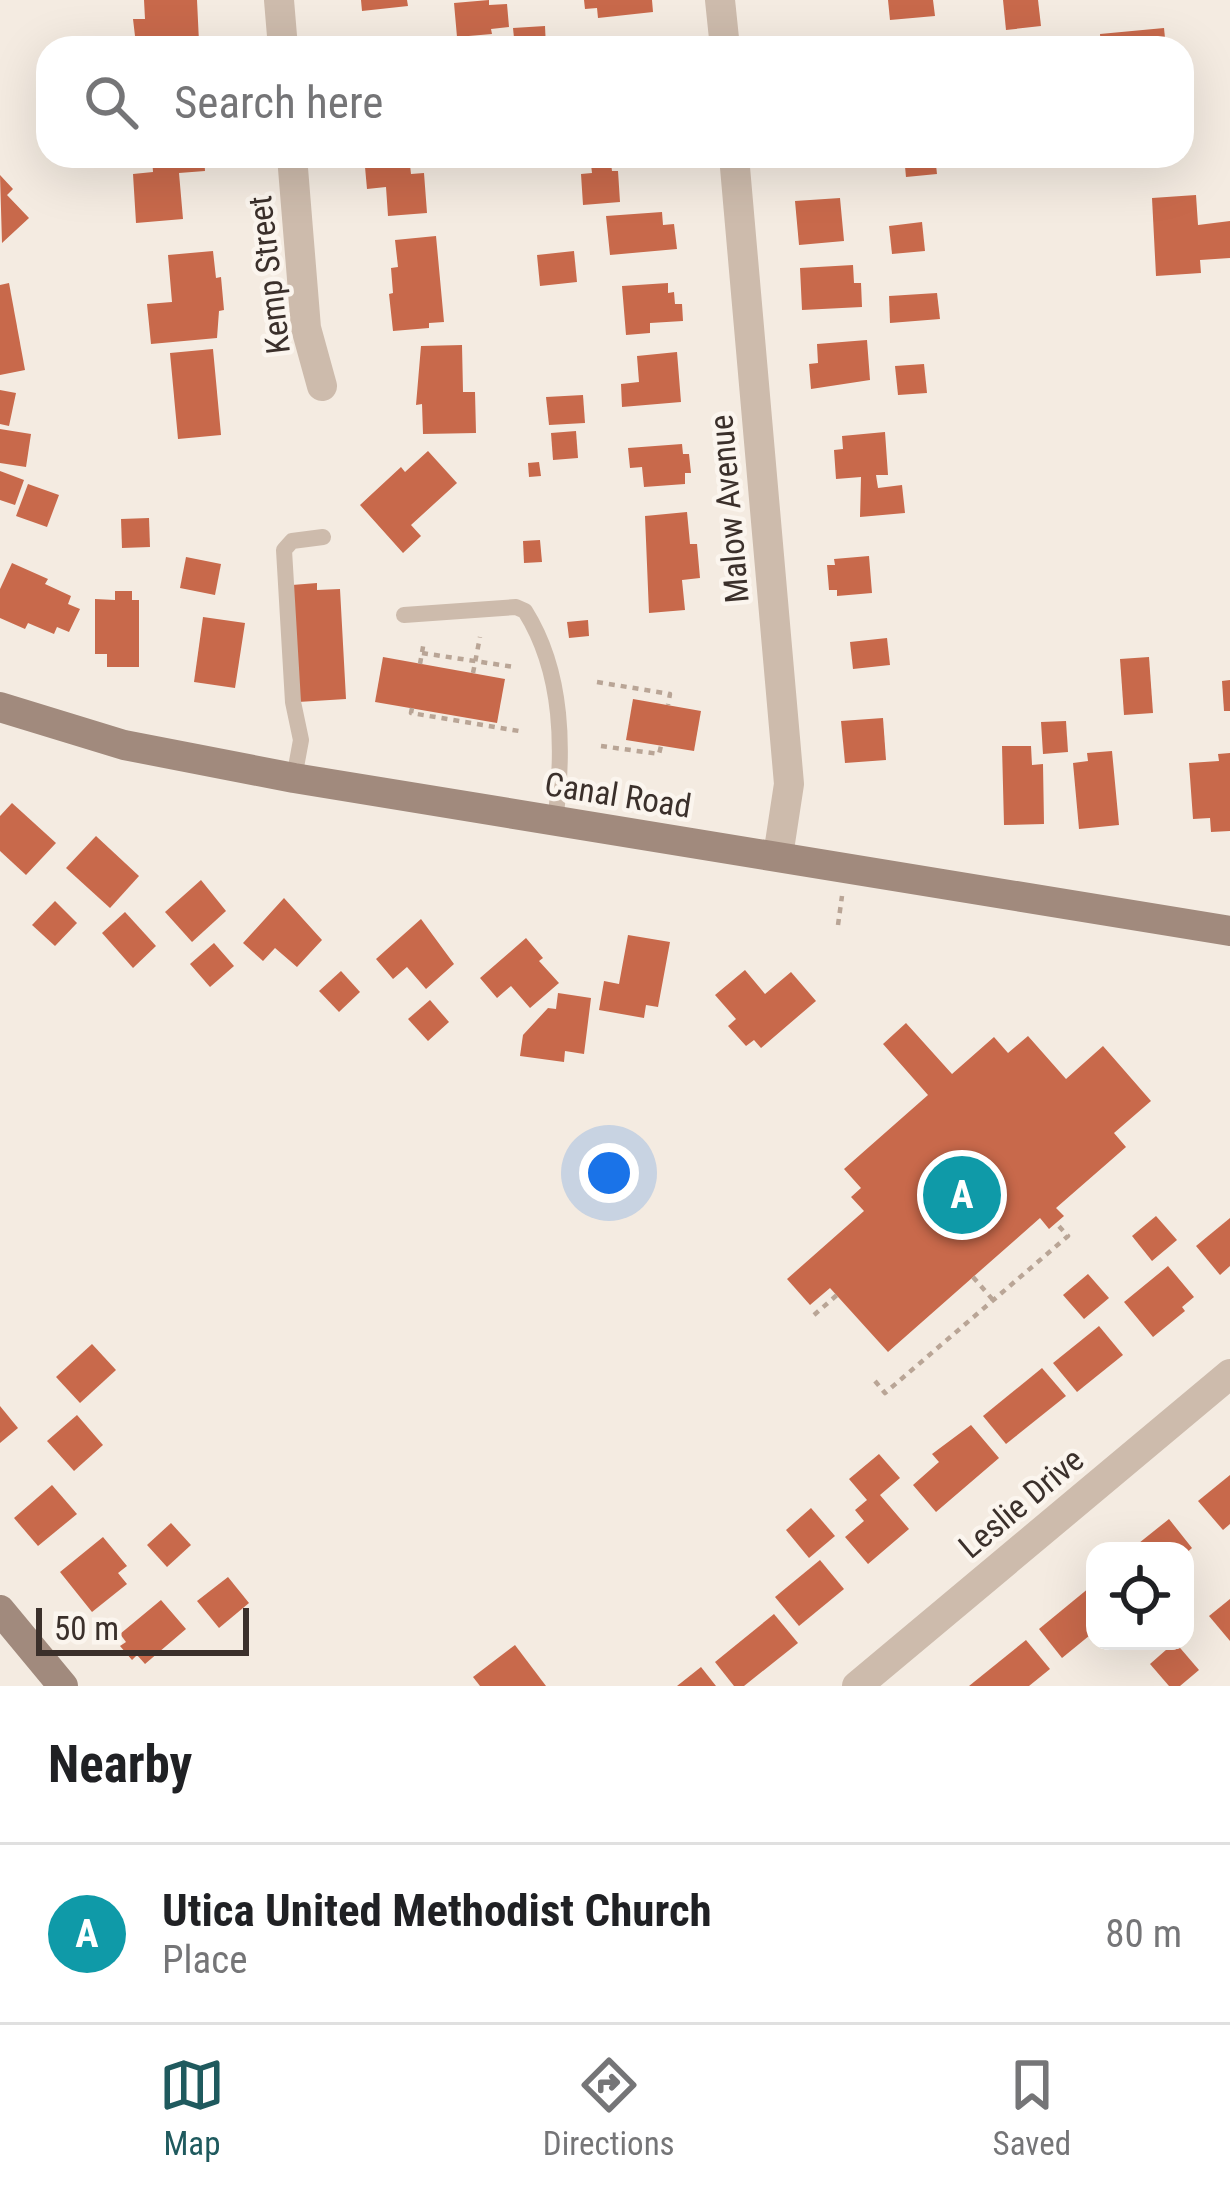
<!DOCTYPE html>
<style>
:root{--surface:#fff;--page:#f2f2f2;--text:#202124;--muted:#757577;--line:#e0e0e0;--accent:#1f5a5e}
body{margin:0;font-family:"Roboto Condensed",sans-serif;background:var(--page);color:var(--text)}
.controls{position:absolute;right:36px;bottom:36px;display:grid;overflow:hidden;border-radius:24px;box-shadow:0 12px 48px #0002}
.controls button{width:108px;height:108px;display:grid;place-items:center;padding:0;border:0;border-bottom:3px solid var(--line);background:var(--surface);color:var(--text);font:60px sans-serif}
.scale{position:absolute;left:36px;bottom:30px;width:213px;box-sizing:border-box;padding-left:12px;border:6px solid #3b302b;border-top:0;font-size:33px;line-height:42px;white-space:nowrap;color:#3b302b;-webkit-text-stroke:9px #fbf5ee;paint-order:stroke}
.you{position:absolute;left:609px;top:1173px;width:42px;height:42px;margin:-30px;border:9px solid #fff;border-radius:50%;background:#1a73e8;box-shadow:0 0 0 18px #1a73e833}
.badge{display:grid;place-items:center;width:78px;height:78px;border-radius:50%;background:var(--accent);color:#fff;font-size:39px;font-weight:700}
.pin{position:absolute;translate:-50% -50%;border:6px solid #fff;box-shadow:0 3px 12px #0006}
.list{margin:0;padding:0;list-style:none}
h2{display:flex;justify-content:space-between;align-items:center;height:156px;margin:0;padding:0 48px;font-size:51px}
h2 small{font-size:39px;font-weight:400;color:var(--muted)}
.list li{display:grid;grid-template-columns:78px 1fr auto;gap:36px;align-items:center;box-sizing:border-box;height:180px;padding:0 48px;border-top:3px solid var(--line)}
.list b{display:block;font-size:45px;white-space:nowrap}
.list p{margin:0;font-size:39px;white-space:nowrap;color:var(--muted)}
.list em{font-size:39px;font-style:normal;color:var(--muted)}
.icon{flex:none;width:66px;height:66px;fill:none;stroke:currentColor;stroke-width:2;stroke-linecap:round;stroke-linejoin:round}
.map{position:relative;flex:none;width:1230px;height:1686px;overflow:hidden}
.search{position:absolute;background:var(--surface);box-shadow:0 12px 48px #0002;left:36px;right:36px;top:36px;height:132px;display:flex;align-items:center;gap:30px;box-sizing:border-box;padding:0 42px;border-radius:36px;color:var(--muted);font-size:45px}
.sheet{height:336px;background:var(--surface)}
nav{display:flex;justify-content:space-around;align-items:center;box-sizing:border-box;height:168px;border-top:3px solid var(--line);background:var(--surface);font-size:33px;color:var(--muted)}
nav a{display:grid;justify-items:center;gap:6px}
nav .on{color:var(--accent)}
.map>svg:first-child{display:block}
.building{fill:#c8694b}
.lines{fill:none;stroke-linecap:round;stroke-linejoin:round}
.path{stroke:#b9a596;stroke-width:4.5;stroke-dasharray:6 6;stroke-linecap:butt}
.lane{stroke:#cdbbac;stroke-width:16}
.street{stroke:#cdbbac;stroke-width:30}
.secondary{stroke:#a18a7d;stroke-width:30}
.labels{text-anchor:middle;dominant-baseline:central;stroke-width:9;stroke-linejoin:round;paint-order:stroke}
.street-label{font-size:33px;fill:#3b302b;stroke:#fbf5ee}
</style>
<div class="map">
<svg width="1230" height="1686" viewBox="0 0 1230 1686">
<rect width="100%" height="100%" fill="#f4ebe1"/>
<!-- building -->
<g class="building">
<path d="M144,0H197L199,42L153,48V43H147L146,36H135L133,19H145Z"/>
<path d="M361,0H407L408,6L362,11Z"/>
<path d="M489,0V5L507,4L509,27L491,29L492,34L457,37L454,3Z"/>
<path d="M584,0H652L653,12L598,18L597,8L585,9Z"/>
<path d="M888,0H933L935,16L890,20Z"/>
<path d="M1003,0H1038L1041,26L1006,30Z"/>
<path d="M545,26L546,48H515L513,28Z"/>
<path d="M1164,28L1166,48H1101L1100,34Z"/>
<path d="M829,40L830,48H788L787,45Z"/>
<path d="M152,156H204L205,171L179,173L183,219L136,223L133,174L153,172Z"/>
<path d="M364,156H409L411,174L424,173L427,213L388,216L386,187L367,189Z"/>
<path d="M590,156H610L612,171H618L620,202L583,205L581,174L592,173Z"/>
<path d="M801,156H864V159L801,164Z"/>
<path d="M904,156H935L937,174L906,177Z"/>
<path d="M0,175L13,189L7,195L29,218L2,243Z"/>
<path d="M1196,195L1198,225L1230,221V258L1200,260L1201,273L1156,276L1152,198Z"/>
<path d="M840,198L844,241L799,245L795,201Z"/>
<path d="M662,212L663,225L674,224L677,249L610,255L606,216Z"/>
<path d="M922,222L925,251L892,254L889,226Z"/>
<path d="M436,236L444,322L429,323V328L393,331L389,294L393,293L391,268L398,267L395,240Z"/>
<path d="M213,251L216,278L221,277L224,310L219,311L217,338L151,344L147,304L172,302L168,255Z"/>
<path d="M574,251L577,282L540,286L537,255Z"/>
<path d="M853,265L854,283H861L862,307L802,310L800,268Z"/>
<path d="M9,283L25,370L0,375V285Z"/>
<path d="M668,283V293L674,292L675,304H682L683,321L650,323V333L626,335L622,286Z"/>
<path d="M937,293L940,319L890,323L889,296Z"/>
<path d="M867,340L870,380L811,389L809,364L818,363L817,344Z"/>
<path d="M462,345L463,392H475L476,433L423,434L422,404L416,405L421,346Z"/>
<path d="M213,349L221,435L178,439L170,353Z"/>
<path d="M677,352L681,402L622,407L621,384L639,382L637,356Z"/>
<path d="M924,364L927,393L898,395L895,366Z"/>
<path d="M0,390L16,393L9,426L0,424Z"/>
<path d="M583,395L585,423L549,425L546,397Z"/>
<path d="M0,429L31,434L26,467L0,463Z"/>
<path d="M576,431L578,458L553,460L551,433Z"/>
<path d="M885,432L888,475H876L878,488L902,485L905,513L860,517L861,477L836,479L834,450L843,449L842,436Z"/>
<path d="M682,444L683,454H689L691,473H685V484L644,487L642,467L630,468L628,448Z"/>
<path d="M428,451L457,483L411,525L421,536L403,553L360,505L401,467L405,472Z"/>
<path d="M539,462L541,476L529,477L528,463Z"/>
<path d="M0,471L24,480L15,505L0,500Z"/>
<path d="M28,484L59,495L47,527L16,516Z"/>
<path d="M687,512L690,544H697L700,578L682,580L685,610L649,613L645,516Z"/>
<path d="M149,518L150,547L122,548L121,519Z"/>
<path d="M540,540L542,562L524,563L523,541Z"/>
<path d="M869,556L872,593L837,596V590H829L827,565H835L834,559Z"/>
<path d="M186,557L221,564L215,595L180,588Z"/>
<path d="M12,563L48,579L45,584L71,596L68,604L80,609L69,632L57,627L54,634L28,623L25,629L0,618V589Z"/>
<path d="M317,583V590L340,589L346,699L298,702L292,585Z"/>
<path d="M115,591H132V600H139V667H107V654H95V599L115,600Z"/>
<path d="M203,617L245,623L235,688L194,682Z"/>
<path d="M588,620L589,636L569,638L567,622Z"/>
<path d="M887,638L890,665L853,669L850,642Z"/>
<path d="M383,657L505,679L497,723L375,702Z"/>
<path d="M1149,657L1153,713L1124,715L1120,659Z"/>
<path d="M1230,680V711H1224L1222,681Z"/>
<path d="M633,699L701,711L694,751L626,740Z"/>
<path d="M883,718L886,760L845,763L841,721Z"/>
<path d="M1066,721L1068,752L1043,754L1041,722Z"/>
<path d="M1002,746H1031L1032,765L1043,764L1044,824L1004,825Z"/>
<path d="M1112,751L1119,825L1079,829L1073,763L1088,761L1087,753Z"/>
<path d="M1230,753V831L1211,832L1210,818L1193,819L1189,763L1219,761L1218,754Z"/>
<path d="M12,803L56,843L26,875L0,851V816Z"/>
<path d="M96,836L139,876L110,908L66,868Z"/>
<path d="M201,880L226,911L192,942L165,912Z"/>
<path d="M284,898L322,940L297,967L275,948L263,961L243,943Z"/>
<path d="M55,901L77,923L55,946L32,925Z"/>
<path d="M125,912L156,946L133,968L102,933Z"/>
<path d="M421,919L454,964L426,989L407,967L393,979L376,959Z"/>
<path d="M628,935L670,942L658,1007L646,1005L644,1018L599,1010L604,981L619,984Z"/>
<path d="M526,938L543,958L539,961L559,983L530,1008L511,986L497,998L480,978Z"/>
<path d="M214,943L234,966L210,987L190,964Z"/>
<path d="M745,970L765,994L791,972L816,1001L761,1048L754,1040L746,1046L728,1026L736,1019L715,995Z"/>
<path d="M341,971L360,992L339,1012L319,991Z"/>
<path d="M558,993L591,998L584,1054L565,1051L564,1062L520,1056L523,1035L548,1008L556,1009Z"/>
<path d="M430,1000L449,1022L428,1041L408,1019Z"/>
<path d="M906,1023L952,1074L994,1037L1008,1053L1028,1036L1066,1079L1103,1046L1151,1101L1114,1133L1126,1147L1056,1208L1064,1216L1049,1229L1040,1218L888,1352L830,1288L810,1305L787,1279L864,1211L851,1197L861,1188L844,1169L928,1095L883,1044Z"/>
<path d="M1156,1216L1177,1240L1152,1261L1132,1236Z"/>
<path d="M1230,1218V1266L1220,1275L1196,1246Z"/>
<path d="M1168,1266L1194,1297L1182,1307L1185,1311L1153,1337L1124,1302Z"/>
<path d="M1088,1274L1109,1298L1084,1319L1063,1295Z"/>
<path d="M1099,1326L1123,1355L1077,1392L1053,1363Z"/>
<path d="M92,1344L116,1370L80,1403L56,1377Z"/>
<path d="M1042,1368L1066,1396L1006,1444L983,1416Z"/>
<path d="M0,1406L18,1428L0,1443Z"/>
<path d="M77,1415L103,1445L74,1471L47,1441Z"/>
<path d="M971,1425L999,1458L936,1512L913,1485L939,1462L932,1454Z"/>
<path d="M879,1454L900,1478L880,1495L909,1529L868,1564L845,1537L864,1521L855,1510L867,1500L849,1479Z"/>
<path d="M1230,1475V1524L1223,1530L1198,1501Z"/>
<path d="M52,1485L77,1514L38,1546L14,1518Z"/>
<path d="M811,1508L835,1536L809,1558L786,1530Z"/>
<path d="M1169,1519L1192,1548L1185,1554V1551H1129Z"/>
<path d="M171,1523L191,1545L167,1567L147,1545Z"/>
<path d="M103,1537L127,1566L118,1573L127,1584L92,1612L60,1572Z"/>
<path d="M820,1560L844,1589L799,1626L775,1597Z"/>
<path d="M228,1577L249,1603L219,1628L197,1601Z"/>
<path d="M1095,1583V1631L1062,1658L1039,1629Z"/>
<path d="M1230,1599V1641L1209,1616Z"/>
<path d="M161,1600L186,1629L145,1664L137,1655L132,1660L120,1646L126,1642L120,1634Z"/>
<path d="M774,1614L798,1643L744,1686H734L715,1662Z"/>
<path d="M1026,1640L1050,1669L1029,1686H969Z"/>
<path d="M1175,1642L1199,1670L1180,1686H1169L1150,1664Z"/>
<path d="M515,1645L546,1686H480L473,1677Z"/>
<path d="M701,1667L716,1686H677Z"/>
</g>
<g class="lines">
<!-- path -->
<g class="path">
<path d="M422,653L514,667"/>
<path d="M420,664L424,641"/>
<path d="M473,673L480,637"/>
<path d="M597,682L670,694L668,705"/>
<path d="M412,708L411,713L519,731"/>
<path d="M601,746L659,754L661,746"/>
<path d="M838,925L842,896"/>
<path d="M973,1277L993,1300"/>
<path d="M814,1315L837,1295"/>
<path d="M875,1381L885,1393L1068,1236L1056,1223"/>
</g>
<!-- lane -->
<g class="lane">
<path d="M404,615L516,607L525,611C564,673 564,751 555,822"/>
<path d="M294,778L301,740L293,702L284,550L292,541L323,537"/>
</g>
<!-- street -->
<g class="street">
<path d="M279,0L283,48"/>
<path d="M720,0L725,48"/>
<path d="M292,156L306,328L322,386"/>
<path d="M734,156L789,784L778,856"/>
<path d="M857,1686L1230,1374"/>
</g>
<!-- secondary -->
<g class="secondary">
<path d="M0,707L124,745L294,778L1230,931"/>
<path d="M0,1610L63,1686"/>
</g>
</g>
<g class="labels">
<!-- street labels -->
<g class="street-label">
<text transform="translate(269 275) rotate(-97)">Kemp Street</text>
<text transform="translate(729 509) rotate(-95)">Malow Avenue</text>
<text transform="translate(618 795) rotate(9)">Canal Road</text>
<text transform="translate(1021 1503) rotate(-40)">Leslie Drive</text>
</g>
</g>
</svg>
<div class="controls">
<button><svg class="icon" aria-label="locate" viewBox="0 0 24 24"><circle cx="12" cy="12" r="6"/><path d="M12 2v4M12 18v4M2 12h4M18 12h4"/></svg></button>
</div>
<div class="scale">50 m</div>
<div class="you"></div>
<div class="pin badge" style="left:962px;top:1195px;background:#0f9aa8">A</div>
<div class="search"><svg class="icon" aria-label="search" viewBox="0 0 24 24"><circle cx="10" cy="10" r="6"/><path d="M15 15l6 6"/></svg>Search here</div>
</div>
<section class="sheet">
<h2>Nearby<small></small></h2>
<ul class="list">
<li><span class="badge" style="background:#0f9aa8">A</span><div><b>Utica United Methodist Church</b><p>Place</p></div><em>80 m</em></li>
</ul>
</section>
<nav>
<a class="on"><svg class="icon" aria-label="map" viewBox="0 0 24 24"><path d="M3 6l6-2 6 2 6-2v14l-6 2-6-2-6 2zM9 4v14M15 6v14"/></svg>Map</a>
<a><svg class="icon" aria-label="directions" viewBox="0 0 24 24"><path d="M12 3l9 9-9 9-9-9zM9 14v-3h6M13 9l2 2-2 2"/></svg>Directions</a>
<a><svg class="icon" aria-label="saved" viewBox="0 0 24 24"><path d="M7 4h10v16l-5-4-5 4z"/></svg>Saved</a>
</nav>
